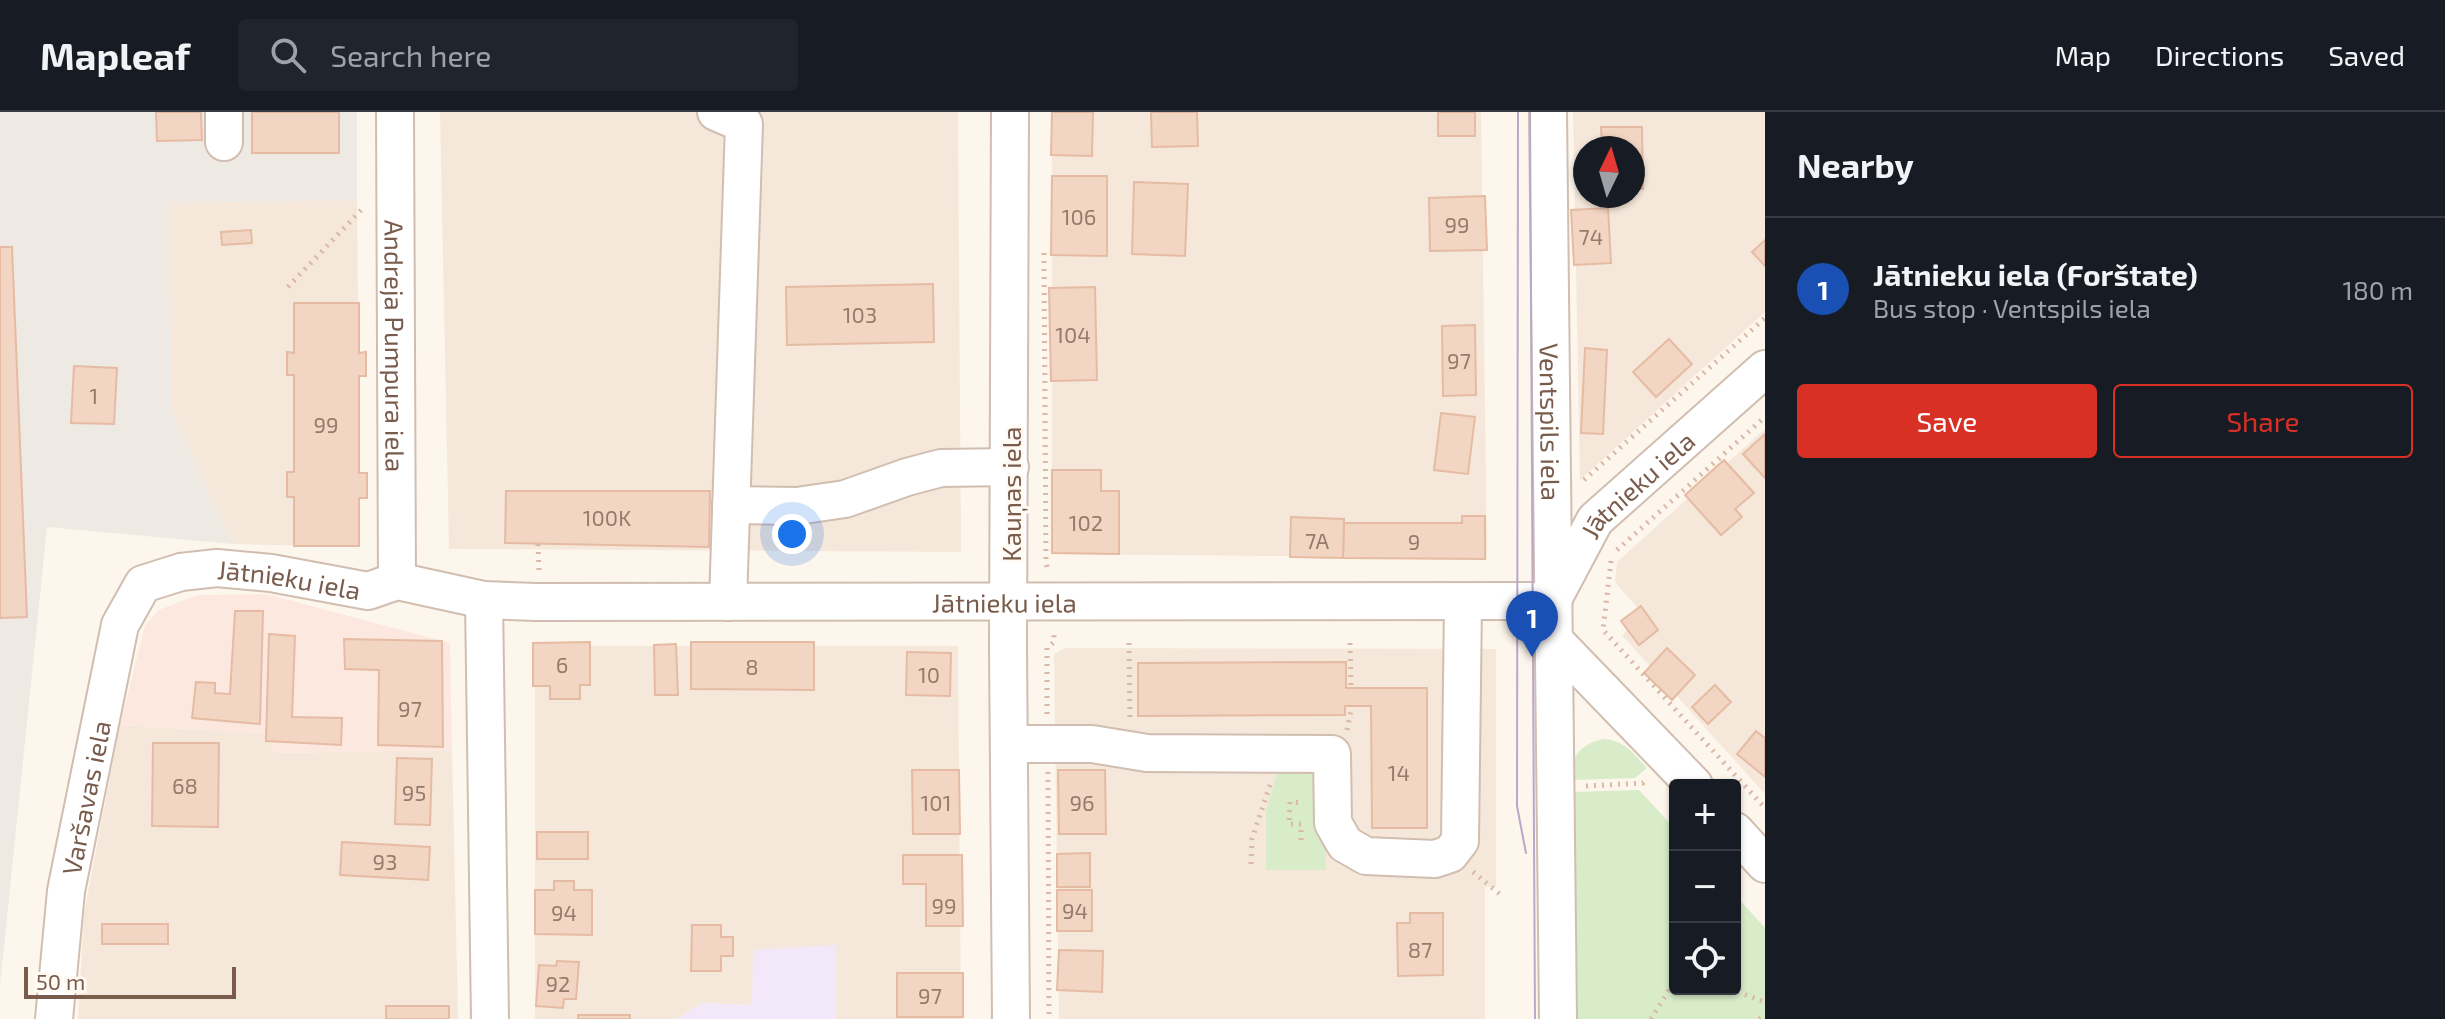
<!DOCTYPE html>
<meta charset="utf-8">
<style>
:root{--surface:#171b24;--page:#20242c;--text:#f1f3f6;--muted:#9ea1a6;--line:#363941;--accent:#d93025}
body{margin:0;font-family:"Exo 2",sans-serif;background:var(--page);color:var(--text)}
.controls{position:absolute;right:24px;bottom:24px;display:grid;overflow:hidden;border-radius:8px;box-shadow:0 2px 6px #0004}
.controls button{width:72px;height:72px;display:grid;place-items:center;padding:0;border:0;border-bottom:2px solid var(--line);background:var(--surface);color:var(--text);font:40px sans-serif}
.compass{position:absolute;left:1573px;top:24px;width:72px;height:72px;border-radius:50%;background:var(--surface);box-shadow:0 2px 6px #0004;rotate:5deg}
.scale{position:absolute;left:24px;bottom:20px;width:212px;box-sizing:border-box;padding-left:8px;border:4px solid #7a5c4d;border-top:0;font-size:22px;line-height:28px;white-space:nowrap;color:#7a5c4d;-webkit-text-stroke:6px #fffaf3;paint-order:stroke}
.you{position:absolute;left:792px;top:422px;width:28px;height:28px;margin:-20px;border:6px solid #fff;border-radius:50%;background:#1a73e8;box-shadow:0 0 0 12px #1a73e833}
.badge{display:grid;place-items:center;width:52px;height:52px;border-radius:50%;background:var(--accent);color:#fff;font-size:26px;font-weight:700}
.pin{position:absolute;translate:-50% -66px;filter:drop-shadow(0 2px 4px #0008)}
.pin::after{content:'';position:absolute;top:42px;width:28px;height:24px;background:inherit;clip-path:polygon(0 0,100% 0,50% 100%)}
.list{margin:0;padding:0;list-style:none}
h2{display:flex;justify-content:space-between;align-items:center;height:104px;margin:0;padding:0 32px;font-size:34px}
h2 small{font-size:26px;font-weight:400;color:var(--muted)}
.list li{display:grid;grid-template-columns:52px 1fr auto;gap:24px;align-items:center;box-sizing:border-box;height:144px;padding:0 32px;border-top:2px solid var(--line)}
.list b{display:block;font-size:30px;white-space:nowrap}
.list p{margin:0;font-size:26px;white-space:nowrap;color:var(--muted)}
.list em{font-size:26px;font-style:normal;color:var(--muted)}
.actions{display:flex;gap:16px;padding:24px 32px}
.actions a{flex:1;padding:18px 0;border:2px solid var(--accent);border-radius:8px;text-align:center;font-size:28px;color:var(--accent)}
.actions .main{background:var(--accent);color:#fff}
.icon{flex:none;width:44px;height:44px;fill:none;stroke:currentColor;stroke-width:2;stroke-linecap:round;stroke-linejoin:round}
.map{position:relative;flex:none;width:1765px;height:907px;overflow:hidden}
header{display:flex;align-items:center;gap:48px;box-sizing:border-box;height:112px;padding:0 40px;background:var(--surface);border-bottom:2px solid var(--line)}
header strong{font-size:38px}
nav{display:flex;gap:44px;margin-inline-start:auto;font-size:28px}
.search{width:560px;height:72px;background:var(--page);display:flex;align-items:center;gap:20px;box-sizing:border-box;padding:0 28px;border-radius:8px;color:var(--muted);font-size:30px}
main{display:flex}
aside{flex:1;background:var(--surface)}
.map>svg:first-child{display:block}
.residential{fill:#f5e8da;fill-rule:evenodd}
.commercial{fill:#fde8e0}
.industrial{fill:#efe9e4}
.education{fill:#f3e8fa}
.green{fill:#d8ecc9}
.building{fill:#f3d5c3;stroke:#e6bba3;stroke-width:2}
.lines{fill:none;stroke-linecap:round;stroke-linejoin:round}
.minor-casing{stroke:#d1beb0;stroke-width:40}
.path{stroke:#d9b8a5;stroke-width:5;stroke-dasharray:2 6;stroke-linecap:butt}
.minor{stroke:#fff;stroke-width:36}
.tram{stroke:#b9a8c9;stroke-width:2}
.labels{text-anchor:middle;dominant-baseline:central;stroke-width:6;stroke-linejoin:round;paint-order:stroke}
.number-label{font-size:22px;fill:#987a6a}
.street-label{font-size:26px;fill:#7a5c4d;stroke:#fffaf3}
</style>
<header>
<strong>Mapleaf</strong>
<div class="search"><svg class="icon" aria-label="search" viewBox="0 0 24 24"><circle cx="10" cy="10" r="6"/><path d="M15 15l6 6"/></svg>Search here</div>
<nav><a>Map</a><a>Directions</a><a>Saved</a></nav>
</header>
<main>
<div class="map">
<svg width="1765" height="907" viewBox="0 0 1765 907">
<rect width="100%" height="100%" fill="#fdf6ec"/>
<!-- residential -->
<g class="residential">
<path d="M440,0H958L961,440L449,437Z"/>
<path d="M1052,0H1481L1487,446L1052,442Z"/>
<path d="M1573,0H1765V200L1580,368ZM1585,36H1633V84H1585Z"/>
<path d="M357,88L360,435L233,432L172,299L168,90Z"/>
<path d="M1765,317V682L1622,523L1643,502L1615,470L1617,450Z"/>
<path d="M535,534H958L961,907H836L835,833L752,893L703,891L676,907H535Z"/>
<path d="M1065,536L1496,537V775H1485V907H1059L1054,542Z"/>
<path d="M120,613L272,622L273,641L452,638L458,907H78L84,801Z"/>
</g>
<!-- commercial -->
<path class="commercial" d="M266,482L450,531L452,638L273,641L272,622L120,613L145,513L159,498L197,483Z"/>
<!-- industrial -->
<path class="industrial" d="M0,0H357V88L169,91L172,299L233,432L47,415L0,874Z"/>
<!-- education -->
<path class="education" d="M835,833L836,907H676L703,891L752,893L753,838Z"/>
<!-- green -->
<g class="green">
<path d="M1603,627C1624,628 1633,641 1647,656L1635,666L1571,668C1573,644 1577,634 1603,627Z"/>
<path d="M1325,658L1326,758H1266V698L1278,659Z"/>
<path d="M1639,678L1675,717V877H1735V783L1765,816V907H1573L1571,680Z"/>
</g>
<!-- building -->
<g class="building">
<path d="M156,0H201L202,28L157,29Z"/>
<rect x="252" y="0" width="87" height="41"/>
<path d="M1052,0H1093L1092,44L1051,43Z"/>
<path d="M1151,0H1197L1198,34L1152,35Z"/>
<rect x="1438" y="0" width="37" height="24"/>
<path d="M1601,15H1642L1643,77H1633V36H1602Z"/>
<path d="M1052,64H1107V144L1051,143Z"/>
<path d="M1134,70L1188,72L1185,144L1132,142Z"/>
<path d="M1485,84L1487,138L1430,139L1429,86Z"/>
<path d="M1608,96L1611,151L1574,153L1571,98Z"/>
<path d="M251,118L252,131L222,133L221,120Z"/>
<path d="M1765,128V154L1752,140Z"/>
<path d="M0,135H12L27,505L0,506Z"/>
<path d="M933,172L934,230L787,233L786,175Z"/>
<path d="M1095,175L1097,268L1051,269L1049,176Z"/>
<path d="M294,191H359V241L366,240V264H359V361H367V386H359V434H294V385H287V360H294V263H287V240L294,241Z"/>
<path d="M1475,213L1476,283L1443,284L1442,214Z"/>
<path d="M1669,227L1692,252L1656,285L1633,260Z"/>
<path d="M1585,236L1607,238L1603,322L1581,321Z"/>
<path d="M74,254L117,256L114,312L71,311Z"/>
<path d="M1441,301L1475,305L1468,362L1434,358Z"/>
<path d="M1765,322V366L1743,342Z"/>
<path d="M1724,348L1754,381L1735,397L1742,405L1721,423L1685,383Z"/>
<path d="M1052,358H1101V379H1119V442L1052,441Z"/>
<path d="M506,379H710L709,435L505,431Z"/>
<path d="M1462,404H1485V447L1343,446L1344,411H1462Z"/>
<path d="M1291,405L1344,407L1343,446L1290,445Z"/>
<path d="M1641,494L1658,518L1639,533L1621,509Z"/>
<path d="M235,499H263L260,612L192,606L196,570L215,571V581L230,582Z"/>
<path d="M269,522L295,524L292,605L342,606L341,633L266,629Z"/>
<path d="M344,527L442,529L443,635L378,633L379,558L345,557Z"/>
<path d="M590,530V573H580V587H550V574H533V531Z"/>
<path d="M691,530H814V578L691,577Z"/>
<path d="M676,532L678,583H655L654,533Z"/>
<path d="M1667,536L1695,563L1672,588L1644,561Z"/>
<path d="M907,540L951,541L950,584L906,583Z"/>
<path d="M1346,550V576H1427V716H1372L1371,594H1345V603L1138,604V551Z"/>
<path d="M1715,573L1731,590L1708,612L1692,595Z"/>
<path d="M1756,619L1765,626V665L1737,642Z"/>
<path d="M153,631H219L218,715L152,714Z"/>
<path d="M397,646L432,647L430,713L395,712Z"/>
<path d="M912,658H959L960,722H913Z"/>
<path d="M1058,658H1105L1106,722H1059Z"/>
<rect x="537" y="720" width="51" height="27"/>
<path d="M342,730L430,735L428,768L340,763Z"/>
<path d="M1090,741V775H1057V742Z"/>
<path d="M903,743H962L963,814H926V772H903Z"/>
<path d="M554,769H574V778H592V823L535,822V778H554Z"/>
<rect x="1057" y="778" width="35" height="41"/>
<path d="M1410,801H1443V863L1398,864L1397,811H1410Z"/>
<rect x="102" y="812" width="66" height="20"/>
<path d="M692,813H721V825H733V844H721V859H691Z"/>
<path d="M1059,838L1103,839L1102,880L1057,878Z"/>
<path d="M557,849L579,850L576,887H564L563,896L536,894L539,853L556,854Z"/>
<rect x="897" y="861" width="66" height="44"/>
<rect x="386" y="894" width="63" height="13"/>
<rect x="578" y="903" width="52" height="4"/>
</g>
<g class="lines">
<!-- minor casing -->
<g class="minor-casing">
<g id="minor">
<path id="s1" d="M395,0L397,469"/>
<path d="M716,0L744,12L728,490"/>
<path d="M1010,0L1008,536L1011,907"/>
<path id="s2" d="M1548,0L1558,907"/>
<path d="M224,30V0"/>
<path d="M731,393L797,394L845,387L907,365L941,356L1010,355"/>
<path d="M484,488L490,907"/>
<path d="M1554,528L1694,673"/>
<path d="M1009,632H1092L1147,641L1332,642L1333,711L1345,732L1366,744L1435,747L1450,742L1460,729L1463,491"/>
<path d="M1735,719L1765,752"/>
<path id="s3" d="M54,907L66,779L120,513L143,472L181,460L217,456L271,461L368,479L397,469L484,488L536,490L1552,489L1595,408L1765,257"/>
</g>
</g>
<!-- path -->
<g class="path">
<path d="M1044,141L1046,451L1048,458"/>
<path d="M288,175L364,95"/>
<path d="M1584,368L1765,206"/>
<path d="M538,432L539,459"/>
<path d="M1617,438L1765,305"/>
<path d="M1611,449L1603,518L1765,696"/>
<path d="M1129,531L1130,609"/>
<path d="M1350,531L1351,576"/>
<path d="M1047,602V536L1054,530V519"/>
<path d="M1347,618L1352,594"/>
<path d="M1048,660L1049,907"/>
<path d="M1586,674L1643,671L1646,667"/>
<path d="M1301,728V712H1289L1290,690L1304,691"/>
<path d="M1251,752L1252,727L1270,673"/>
<path d="M1473,760L1501,783"/>
<path d="M1730,877L1765,890"/>
<path d="M1651,907L1671,875H1675"/>
<path d="M1759,907L1765,903"/>
</g>
<!-- minor -->
<use href="#minor" class="minor"/>
<!-- tram -->
<g class="tram">
<path d="M1518,0L1517,694L1526,741"/>
<path d="M1530,0L1535,907"/>
</g>
</g>
<g class="labels">
<!-- number labels -->
<g class="number-label">
<text x="1079" y="104">106</text>
<text x="1457" y="112">99</text>
<text x="1591" y="124">74</text>
<text x="860" y="202">103</text>
<text x="1073" y="222">104</text>
<text x="1459" y="248">97</text>
<text x="94" y="283">1</text>
<text x="326" y="312">99</text>
<text x="607" y="405">100K</text>
<text x="1086" y="410">102</text>
<text x="1317" y="428">7A</text>
<text x="1414" y="429">9</text>
<text x="562" y="552">6</text>
<text x="752" y="554">8</text>
<text x="929" y="562">10</text>
<text x="410" y="596">97</text>
<text x="1399" y="660">14</text>
<text x="185" y="673">68</text>
<text x="414" y="680">95</text>
<text x="936" y="690">101</text>
<text x="1082" y="690">96</text>
<text x="385" y="749">93</text>
<text x="944" y="793">99</text>
<text x="1075" y="798">94</text>
<text x="564" y="800">94</text>
<text x="1420" y="837">87</text>
<text x="558" y="871">92</text>
<text x="930" y="883">97</text>
</g>
<!-- street labels -->
<g class="street-label">
<text stroke="none"><textPath href="#s1" startOffset="234">Andreja Pumpura iela</textPath></text>
<text stroke="none"><textPath href="#s2" startOffset="310">Ventspils iela</textPath></text>
<text stroke="none"><textPath href="#s3" startOffset="2010">Jātnieku iela</textPath></text>
<text transform="translate(1010 382) rotate(-90)">Kauņas iela</text>
<text stroke="none"><textPath href="#s3" startOffset="596">Jātnieku iela</textPath></text>
<text stroke="none"><textPath href="#s3" startOffset="1316">Jātnieku iela</textPath></text>
<text stroke="none"><textPath href="#s3" startOffset="224">Varšavas iela</textPath></text>
</g>
</g>
</svg>
<div class="controls">
<button>+</button>
<button>−</button>
<button><svg class="icon" aria-label="locate" viewBox="0 0 24 24"><circle cx="12" cy="12" r="6"/><path d="M12 2v4M12 18v4M2 12h4M18 12h4"/></svg></button>
</div>
<svg class="compass" viewBox="-18 -18 36 36"><path d="M0-13l5 13h-10z" fill="#e53935"/><path d="M0 13l5-13h-10z" fill="#9ea1a6"/></svg>
<div class="scale">50 m</div>
<div class="you"></div>
<div class="pin badge" style="left:1532px;top:545px;background:#1a4fb4">1</div>
</div>
<aside>
<h2>Nearby<small></small></h2>
<ul class="list">
<li><span class="badge" style="background:#1a4fb4">1</span><div><b>Jātnieku iela (Forštate)</b><p>Bus stop · Ventspils iela</p></div><em>180 m</em></li>
</ul>
<div class="actions"><a class="main">Save</a><a>Share</a></div>
</aside>
</main>
